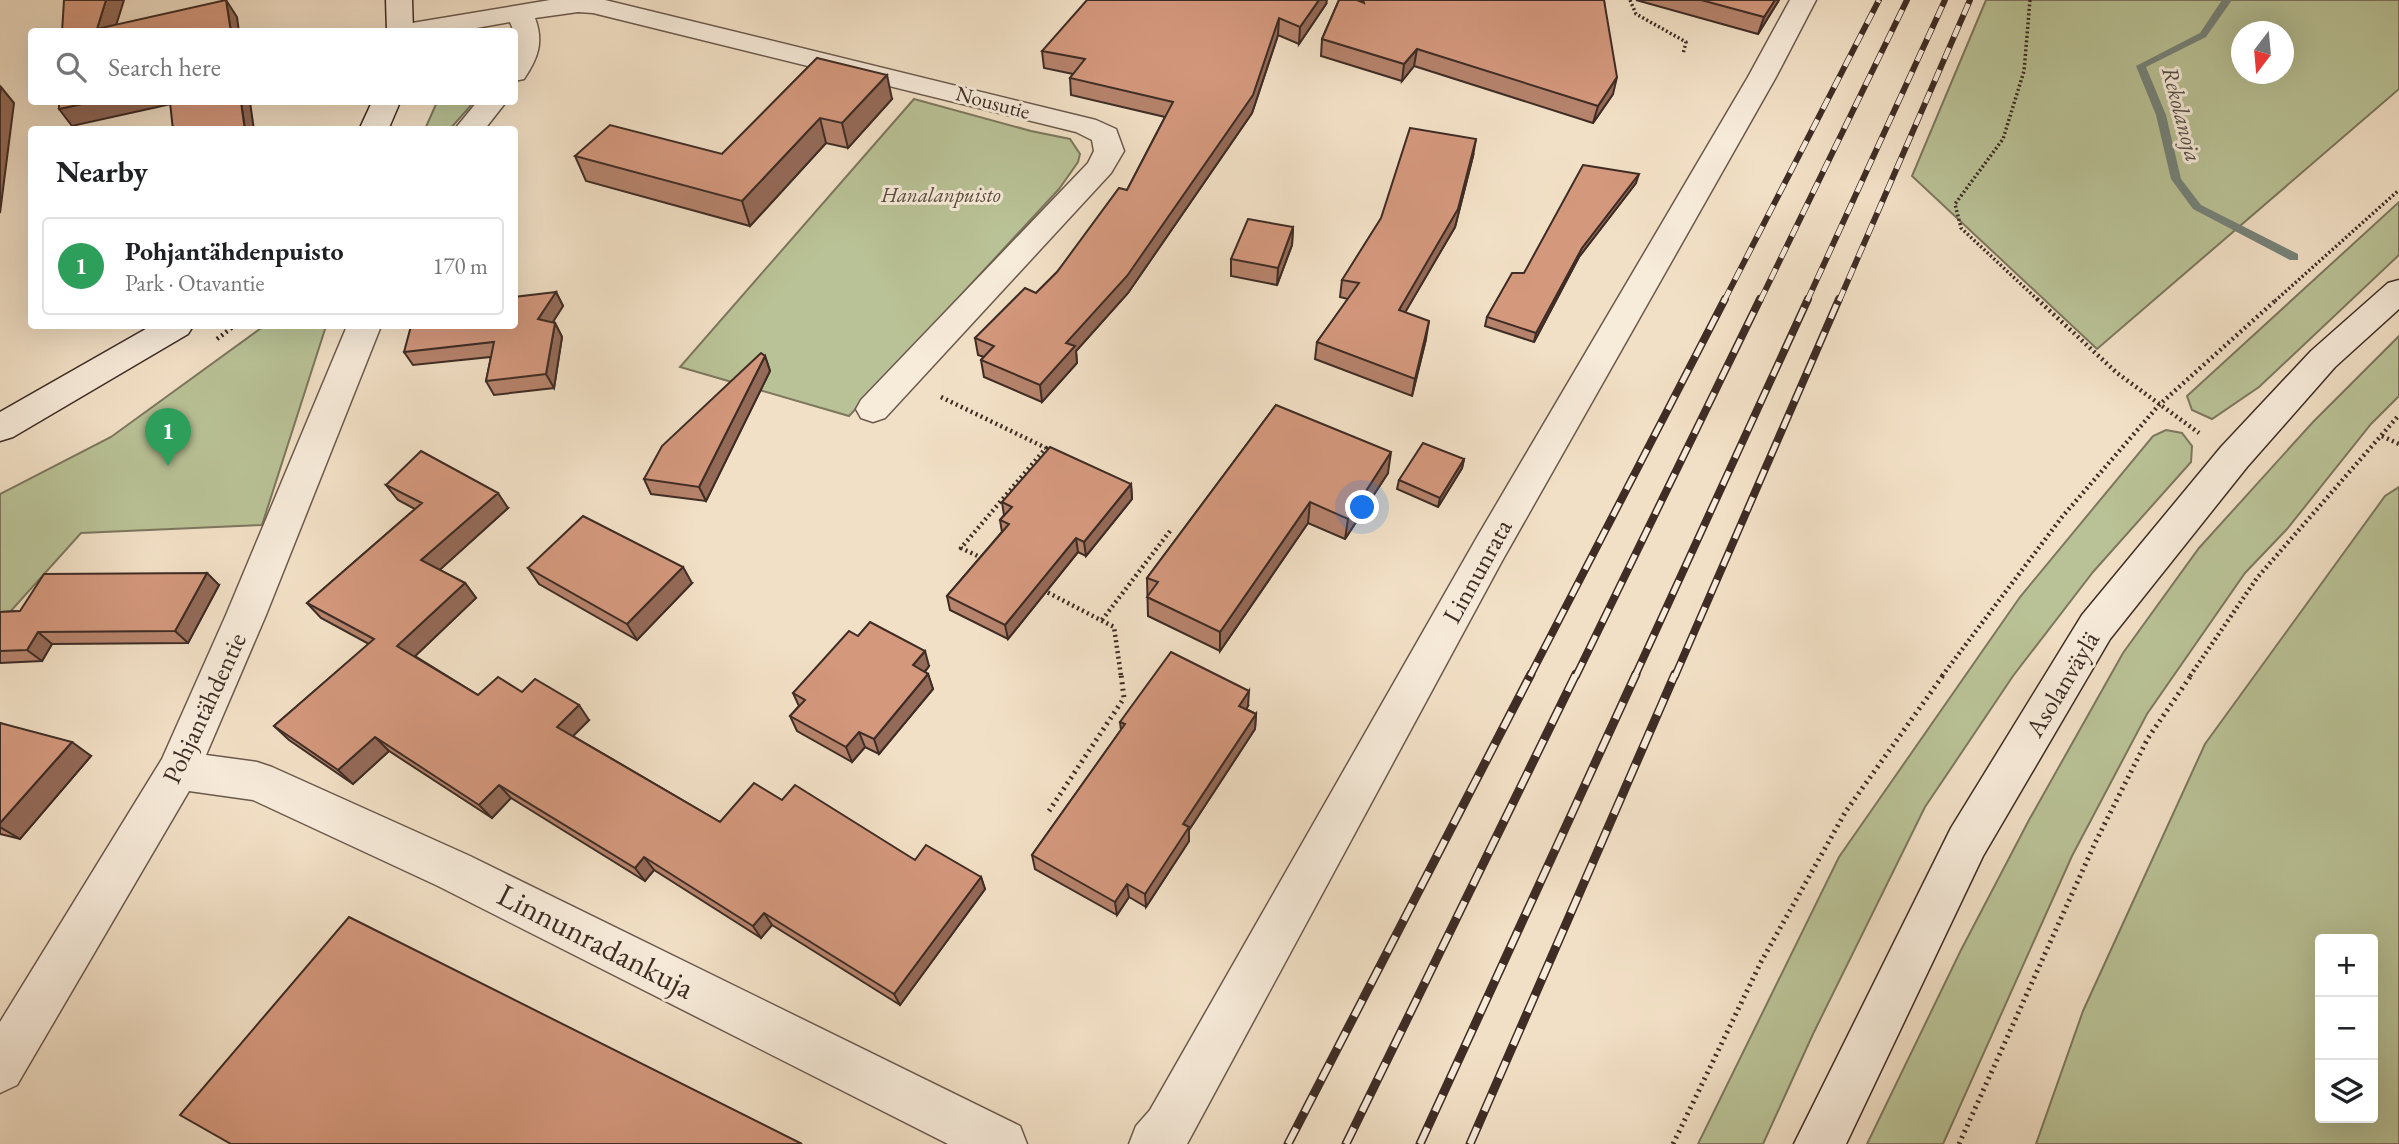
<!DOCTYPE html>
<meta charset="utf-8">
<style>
:root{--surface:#fff;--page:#f6f6f6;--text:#202124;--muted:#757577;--line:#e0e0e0;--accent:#8f2418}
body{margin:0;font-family:"EB Garamond",serif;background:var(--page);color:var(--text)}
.controls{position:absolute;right:21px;bottom:21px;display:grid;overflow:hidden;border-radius:7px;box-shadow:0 7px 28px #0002}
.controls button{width:63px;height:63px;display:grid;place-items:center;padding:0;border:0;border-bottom:2px solid var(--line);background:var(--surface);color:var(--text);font:35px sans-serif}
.compass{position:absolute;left:2231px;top:21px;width:63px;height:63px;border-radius:50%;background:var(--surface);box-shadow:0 7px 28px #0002;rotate:196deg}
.you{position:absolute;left:1363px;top:508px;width:24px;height:24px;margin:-18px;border:5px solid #fff;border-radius:50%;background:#1a73e8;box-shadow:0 0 0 10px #1a73e833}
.badge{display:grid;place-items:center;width:46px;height:46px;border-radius:50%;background:var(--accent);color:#fff;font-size:23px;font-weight:700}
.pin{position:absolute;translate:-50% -58px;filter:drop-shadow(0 2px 4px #0008)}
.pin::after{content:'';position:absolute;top:37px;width:24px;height:21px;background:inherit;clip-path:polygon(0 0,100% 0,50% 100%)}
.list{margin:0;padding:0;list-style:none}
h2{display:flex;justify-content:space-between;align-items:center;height:91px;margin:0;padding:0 28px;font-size:30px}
h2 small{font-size:23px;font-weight:400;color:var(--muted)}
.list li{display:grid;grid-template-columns:46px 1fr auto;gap:21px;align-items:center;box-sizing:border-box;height:98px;margin:0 14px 14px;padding:0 14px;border:2px solid var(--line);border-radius:7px}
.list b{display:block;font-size:26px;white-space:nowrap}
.list p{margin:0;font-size:23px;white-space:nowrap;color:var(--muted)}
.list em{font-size:23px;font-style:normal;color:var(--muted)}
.icon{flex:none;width:38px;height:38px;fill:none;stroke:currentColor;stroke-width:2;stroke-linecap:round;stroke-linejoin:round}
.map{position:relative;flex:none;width:2399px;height:1144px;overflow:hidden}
.search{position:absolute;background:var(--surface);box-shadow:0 7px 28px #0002;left:28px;top:28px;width:490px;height:77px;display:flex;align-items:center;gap:18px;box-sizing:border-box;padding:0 24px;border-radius:7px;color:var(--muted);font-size:26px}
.panel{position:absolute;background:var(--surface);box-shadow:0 7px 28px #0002;left:28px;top:126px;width:490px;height:203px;border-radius:7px}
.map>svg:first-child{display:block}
.green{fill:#b9c296;stroke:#7c775e;stroke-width:2;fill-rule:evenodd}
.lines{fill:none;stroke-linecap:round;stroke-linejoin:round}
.stream{fill:#76837a;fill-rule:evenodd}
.minor-casing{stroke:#6b594d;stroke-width:3}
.secondary-casing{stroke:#3e2c25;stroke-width:3}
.path-far2{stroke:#3e2c25;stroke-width:3.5;stroke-dasharray:2 2.5;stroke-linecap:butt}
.path-far1{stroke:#3e2c25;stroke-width:4.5;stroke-dasharray:2 3.5;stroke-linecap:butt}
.path{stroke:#3e2c25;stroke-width:5;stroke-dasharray:2 4.5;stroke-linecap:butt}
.minor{fill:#f7ebda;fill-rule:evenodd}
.secondary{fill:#f7ebda;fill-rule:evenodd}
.rail-far2-casing{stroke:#3e2c25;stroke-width:6}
.rail-far1-casing{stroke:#3e2c25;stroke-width:8}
.rail-casing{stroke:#3e2c25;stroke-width:9}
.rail-far2{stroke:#f7ebda;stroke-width:4.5;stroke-dasharray:12;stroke-linecap:butt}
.rail-far1{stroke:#f7ebda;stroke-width:5;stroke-dasharray:15;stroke-linecap:butt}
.rail{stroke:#f7ebda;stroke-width:6;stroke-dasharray:18;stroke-linecap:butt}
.wall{fill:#b6836c;stroke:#3e2c25;stroke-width:2}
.shaded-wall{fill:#946a58;stroke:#3e2c25;stroke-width:2}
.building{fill:#d4987d;stroke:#3e2c25;stroke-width:2}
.labels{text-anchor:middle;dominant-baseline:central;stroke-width:6;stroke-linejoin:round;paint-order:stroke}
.far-street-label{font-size:21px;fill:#3e2c25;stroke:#f7ebda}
.far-park-label{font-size:21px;font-style:italic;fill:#574a3c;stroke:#f7ebda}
.far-water-label{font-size:23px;font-style:italic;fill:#555048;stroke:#f7ebda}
.street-label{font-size:26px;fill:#3e2c25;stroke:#f7ebda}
.near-street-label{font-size:32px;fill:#3e2c25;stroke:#f7ebda}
</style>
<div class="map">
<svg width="2399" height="1144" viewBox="0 0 2399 1144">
<rect width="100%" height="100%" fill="#f2e0c6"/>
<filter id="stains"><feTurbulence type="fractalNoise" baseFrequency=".00286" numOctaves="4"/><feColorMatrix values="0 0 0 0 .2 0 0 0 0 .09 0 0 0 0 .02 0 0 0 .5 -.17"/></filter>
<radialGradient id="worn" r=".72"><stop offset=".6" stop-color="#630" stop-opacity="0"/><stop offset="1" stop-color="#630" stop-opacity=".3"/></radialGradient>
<!-- green -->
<g class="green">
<path d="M1986,0H2399V89L2097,349L1912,176ZM2242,32H2284V74H2242Z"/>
<path d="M914,99L1031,131L1070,139L1080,154L1078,162L1059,189L849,416L680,367Z"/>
<path d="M437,102H474L450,129H425Z"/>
<path d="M2399,202V255L2259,387L2212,419L2192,410L2187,396Z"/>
<path d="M264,326H326L262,525L81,533L0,623V494L111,437Z"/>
<path d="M2399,336V396L2371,424L2287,529L2245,573L2147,714L2072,856L1943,1144H1867L1961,950L2029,820L2123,653L2199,548L2313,422Z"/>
<path d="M2166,430L2182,433L2192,446L2191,462L2093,572L2013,676L1925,807L1813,1034L1763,1144H1698L1839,857L2020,597L2153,436Z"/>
<path d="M2399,487V1144H2036L2083,1011L2205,744L2385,496ZM2320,939H2373V1118H2320Z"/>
</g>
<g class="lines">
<!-- stream -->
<path class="stream" d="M2222,0H2232L2206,37L2146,67L2166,115L2181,179L2201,205L2298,254V260H2290L2193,209L2171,179L2156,115L2136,66L2200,33Z"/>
<!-- minor casing -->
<g class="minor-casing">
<g id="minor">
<path d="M550,0H605L1096,120L1116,129L1124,151L1111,173L885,418L873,422L861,418L856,409L861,400L1088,163L1094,151L1092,140L1076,132L593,13L578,12L535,18C544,42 538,58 524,79L514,81V32L510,22L454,32H393L397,26L406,24Z"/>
<path d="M1790,0H1816L1776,77L1502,561L1187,1144H1129L1136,1126L1150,1110L1476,539L1748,77Z"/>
<path d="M477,102H506L484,130H454Z"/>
<path d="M347,326H381L266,615L206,755L257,762L272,767L470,856L1020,1126L1027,1144H948L438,886L253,800L189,791L17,1085L0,1093V1022L162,759L226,615Z"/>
</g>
</g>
<!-- secondary casing -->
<g class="secondary-casing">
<g id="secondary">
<path d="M386,0H412L413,32H387Z"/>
<path d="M372,102H400L388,130H359Z"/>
<path d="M2399,280V309L2335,367L2247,467L2110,639L1983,856L1846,1144H1794L1951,828L2082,615L2221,447L2311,351L2388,283Z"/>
<path d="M151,326H193L188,334L13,437L0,441V412Z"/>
</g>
</g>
<!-- path-far2 -->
<g class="path-far2">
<path d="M1630,0L1636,14L1686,42L1683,54"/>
<path d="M2030,0L2024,71L2003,139L1955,204L1961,228L2039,301"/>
<path d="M2275,301L2399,190"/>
</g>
<!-- path-far1 -->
<g class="path-far1">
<path d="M2037,299L2117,373L2199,433"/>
<path d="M217,339L234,326"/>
<path d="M941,397L1046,448L961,548L986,560"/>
<path d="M2382,436L2399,444"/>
<path d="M1043,590L1114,627L1121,676"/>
<path d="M1102,620L1170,531"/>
<path d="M1942,676L2062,517L2159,405L2277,299"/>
<path d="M2190,676L2257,578L2399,415"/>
</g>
<!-- path -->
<g class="path">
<path d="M1049,811L1124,698L1121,674"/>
<path d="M1673,1144L1761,962L1846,811L1944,674"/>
<path d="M1959,1144L2095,843L2148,738L2192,674"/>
</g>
<!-- minor -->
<use href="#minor" class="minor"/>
<!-- secondary -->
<use href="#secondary" class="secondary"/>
<!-- rail-far2 casing -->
<g class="rail-far2-casing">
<g id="rail-far2">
<path d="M1724,301L1879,0"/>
<path d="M1760,301L1907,0"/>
<path d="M1807,301L1945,0"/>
<path d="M1839,301L1970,0"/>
</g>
</g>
<!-- rail-far1 casing -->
<g class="rail-far1-casing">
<g id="rail-far1">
<path d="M1530,676L1725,299"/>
<path d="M1576,676L1760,299"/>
<path d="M1635,676L1808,299"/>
<path d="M1675,676L1839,299"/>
</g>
</g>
<!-- rail casing -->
<g class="rail-casing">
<g id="rail">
<path d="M1288,1144L1531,674"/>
<path d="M1346,1144L1576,674"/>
<path d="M1420,1144L1636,674"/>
<path d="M1470,1144L1675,674"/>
</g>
</g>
<!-- rail-far2 -->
<use href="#rail-far2" class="rail-far2"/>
<!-- rail-far1 -->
<use href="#rail-far1" class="rail-far1"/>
<!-- rail -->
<use href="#rail" class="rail"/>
</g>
<!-- wall -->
<g class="wall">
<path d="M1339,0H1604L1613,94L1593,123L1414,66L1402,81L1321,56L1322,39Z"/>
<path d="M1636,0H1779L1758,34Z"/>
<path d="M1326,4L1299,44L1278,35L1252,113L1128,293L1076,351L1077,363L1042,402L984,377L981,360L984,357L978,355L975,338L1036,293L1057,272L1127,190L1165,117L1071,95L1070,78L1073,74L1044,68L1042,51Z"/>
<path d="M817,58L892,99L848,148L826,143L750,226L586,181L575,156L722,154Z"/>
<path d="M1473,156L1455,227L1405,312L1426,339L1412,396L1315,359L1317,342L1348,299L1340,297L1342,280Z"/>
<path d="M1636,183L1579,257L1534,342L1485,326L1487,317L1524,273Z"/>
<path d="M1293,227L1292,245L1277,285L1231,276V259Z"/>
<path d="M556,292L563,306L552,322L555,323L562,337L554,388L494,395L486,381L491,357L413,365L404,352Z"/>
<path d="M765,356L770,371L706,501L651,494L644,479Z"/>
<path d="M1276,405L1388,473L1345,539L1308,523L1220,651L1148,616L1147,578Z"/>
<path d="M1464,459L1462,468L1438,507L1397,489L1399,480Z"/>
<path d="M1131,484L1132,499L1086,556L1078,552L1008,639L950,610L947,596L1002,532L1000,520L1004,515L1002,502Z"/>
<path d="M386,485L508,508L439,570L465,583L476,598L415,656L478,695L522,692L589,720L573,736L720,822L782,800L915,860L981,877L985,889L900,1005L772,925L761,938L654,870L645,881L511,798L492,818L389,751L353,784L289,740L274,726L369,644L321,618L307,603L415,509L398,500Z"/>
<path d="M528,568L692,583L637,640L539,584Z"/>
<path d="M219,585L188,643L52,644L42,661L0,663V612L20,611Z"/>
<path d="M858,636L929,666L925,672L928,674L933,689L879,754L865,747L852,762L797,731L790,716L799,706L793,693Z"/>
<path d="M1248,706L1246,709L1256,714L1255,729L1189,830V841L1146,907L1129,897L1117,915L1035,869L1032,855L1121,730L1120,722Z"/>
<path d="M0,723L91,756L20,839L0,834Z"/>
</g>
<!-- shaded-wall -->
<g class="shaded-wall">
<path d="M106,0H124L114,32L97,29Z"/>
<path d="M226,0L237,17L239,32H231Z"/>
<path d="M1319,0H1327L1326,4L1299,44L1300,27Z"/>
<path d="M1775,0H1779L1758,34L1764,17Z"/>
<path d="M1279,18L1278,35L1252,113L1128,293L1076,351L1077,363L1042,402L1040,385L1066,343Z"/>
<path d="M1417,49L1414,66L1402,81L1404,64Z"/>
<path d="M887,75L892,99L848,148L842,123Z"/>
<path d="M1617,77L1613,94L1593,123L1598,106Z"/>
<path d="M1,87L14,103L0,213V95Z"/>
<path d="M91,102H180L72,126L59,109Z"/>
<path d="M241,102H250L254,130H245Z"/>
<path d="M820,118L826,143L750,226L742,201Z"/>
<path d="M1476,139L1473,156L1455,227L1396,328L1399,310Z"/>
<path d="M1639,174L1636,183L1579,257L1534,342L1536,333L1582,248Z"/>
<path d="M1293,227L1292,245L1277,285L1278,268Z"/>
<path d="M556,292L563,306L546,333L538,319Z"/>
<path d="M1429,321L1426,339L1412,396L1415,379Z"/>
<path d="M555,323L562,337L554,388L546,374Z"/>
<path d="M765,356L770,371L706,501L699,487Z"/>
<path d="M1391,452L1388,473L1345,539L1348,519Z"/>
<path d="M1464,459L1462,468L1438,507L1440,498Z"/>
<path d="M1131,484L1132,499L1086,556L1084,542Z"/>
<path d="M498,493L508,508L433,576L421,560Z"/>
<path d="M1310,502L1308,523L1220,651V632Z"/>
<path d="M1076,538L1078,552L1008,639L1005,625Z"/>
<path d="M683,567L692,583L637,640L627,624Z"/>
<path d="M207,573L219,585L188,643L175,631Z"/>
<path d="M465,583L476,598L410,661L397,646Z"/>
<path d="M38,632L52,644L42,661L27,650Z"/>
<path d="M925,651L929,666L917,681L913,665Z"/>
<path d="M928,674L933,689L879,754L874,739Z"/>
<path d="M1249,691L1248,706L1239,721V706Z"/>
<path d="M579,705L589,720L568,741L557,727Z"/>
<path d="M1256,714L1255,729L1189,830V841L1146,907L1145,894L1183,824Z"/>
<path d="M859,732L865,747L852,762L846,747Z"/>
<path d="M375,737L389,751L353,784L338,770Z"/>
<path d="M72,742L91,756L20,839L0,827V823Z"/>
<path d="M499,785L511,798L492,818L479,805Z"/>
<path d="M644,857L654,870L645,881L635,868Z"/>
<path d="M981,877L985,889L900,1005L894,994Z"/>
<path d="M1127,884L1129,897L1117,915L1115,902Z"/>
<path d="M764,913L772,925L761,938L753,926Z"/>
</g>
<!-- building -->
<g class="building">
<path d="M64,0H106L97,29L226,0L231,32H62Z"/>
<path d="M1087,0H1319L1300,27L1279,18L1253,95L1127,276L1066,343L1075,346L1040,385L981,360L994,346L975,338L1025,288L1036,293L1057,272L1119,188L1127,190L1173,102L1070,78L1085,59L1042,51Z"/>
<path d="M1339,0H1357L1364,3L1363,0H1604L1617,77L1598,106L1417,49L1404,64L1322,39Z"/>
<path d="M1701,0H1775L1764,17Z"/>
<path d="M817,58L887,75L842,123L820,118L742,201L575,156L610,125L722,154Z"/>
<path d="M59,102H91L59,109Z"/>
<path d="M170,102H241L245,130H173Z"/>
<path d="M1410,128L1476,139L1458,209L1399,310L1429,321L1415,379L1317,342L1359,283L1342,280L1381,218Z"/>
<path d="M1583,165L1639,174L1582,248L1536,333L1487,317L1512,273H1524Z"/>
<path d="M1248,219L1293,227L1278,268L1231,259Z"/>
<path d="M556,292L538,319L555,323L546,374L486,381L494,342L404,352L411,326H514V297Z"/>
<path d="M761,353L765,356L699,487L644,479L662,446Z"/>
<path d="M1276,405L1391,452L1348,519L1310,502L1220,632L1147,597L1158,582L1147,578Z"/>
<path d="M1423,443L1464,459L1440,498L1399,480Z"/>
<path d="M1050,447L1131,484L1084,542L1076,538L1005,625L947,596L1009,524L1000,520L1012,507L1002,502Z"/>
<path d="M421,451L498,493L421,560L465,583L397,646L478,695L498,677L522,692L535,679L579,705L557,727L720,822L754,783L782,800L795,785L915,860L926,845L981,877L894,994L764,913L753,926L644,857L635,868L499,785L479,805L375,737L338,770L274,726L374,639L307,603L422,503L386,485Z"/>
<path d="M583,516L683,567L627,624L528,568Z"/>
<path d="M207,573L175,631L38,632L27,650L0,651V612L20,611L44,574Z"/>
<path d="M870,622L925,651L913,665L928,674L874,739L859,732L846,747L790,716L805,700L793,693L849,631L858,636Z"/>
<path d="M1171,652L1249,691L1239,706L1256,714L1183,824L1189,827L1145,894L1127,884L1115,902L1032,855L1125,724L1120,722Z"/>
<path d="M0,723L72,742L0,823Z"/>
<path d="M349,917L802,1144H231L180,1115Z"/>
</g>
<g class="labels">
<!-- far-street labels -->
<g class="far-street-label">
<text transform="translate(993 102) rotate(15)">Nousutie</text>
</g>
<!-- far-park labels -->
<g class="far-park-label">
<text x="941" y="194">Hanalanpuisto</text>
</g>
<!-- far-water labels -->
<g class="far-water-label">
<text transform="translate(2182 114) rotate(75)">Rekolanoja</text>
</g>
<!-- street labels -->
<g class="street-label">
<text transform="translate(1477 571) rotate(-61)">Linnunrata</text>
<text transform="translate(2062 684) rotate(-59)">Asolanväylä</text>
<text transform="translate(204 708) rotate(-65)">Pohjantähdentie</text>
</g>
<!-- near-street labels -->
<g class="near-street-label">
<text transform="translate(596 941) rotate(27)">Linnunradankuja</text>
</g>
</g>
<rect width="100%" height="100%" filter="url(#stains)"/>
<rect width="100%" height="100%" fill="url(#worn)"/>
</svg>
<div class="controls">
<button>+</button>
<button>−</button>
<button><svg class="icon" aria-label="layers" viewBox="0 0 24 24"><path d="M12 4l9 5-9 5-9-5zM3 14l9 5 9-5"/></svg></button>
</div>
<svg class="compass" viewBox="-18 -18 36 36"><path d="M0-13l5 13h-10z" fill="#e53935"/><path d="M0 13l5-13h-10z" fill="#757577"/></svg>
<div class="you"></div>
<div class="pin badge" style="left:168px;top:466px;background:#2e9e5b">1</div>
<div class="search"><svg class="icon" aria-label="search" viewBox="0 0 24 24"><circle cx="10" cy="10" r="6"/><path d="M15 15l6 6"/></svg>Search here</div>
<section class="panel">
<h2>Nearby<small></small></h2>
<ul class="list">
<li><span class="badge" style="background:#2e9e5b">1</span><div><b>Pohjantähdenpuisto</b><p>Park · Otavantie</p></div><em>170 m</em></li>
</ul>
</section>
</div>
